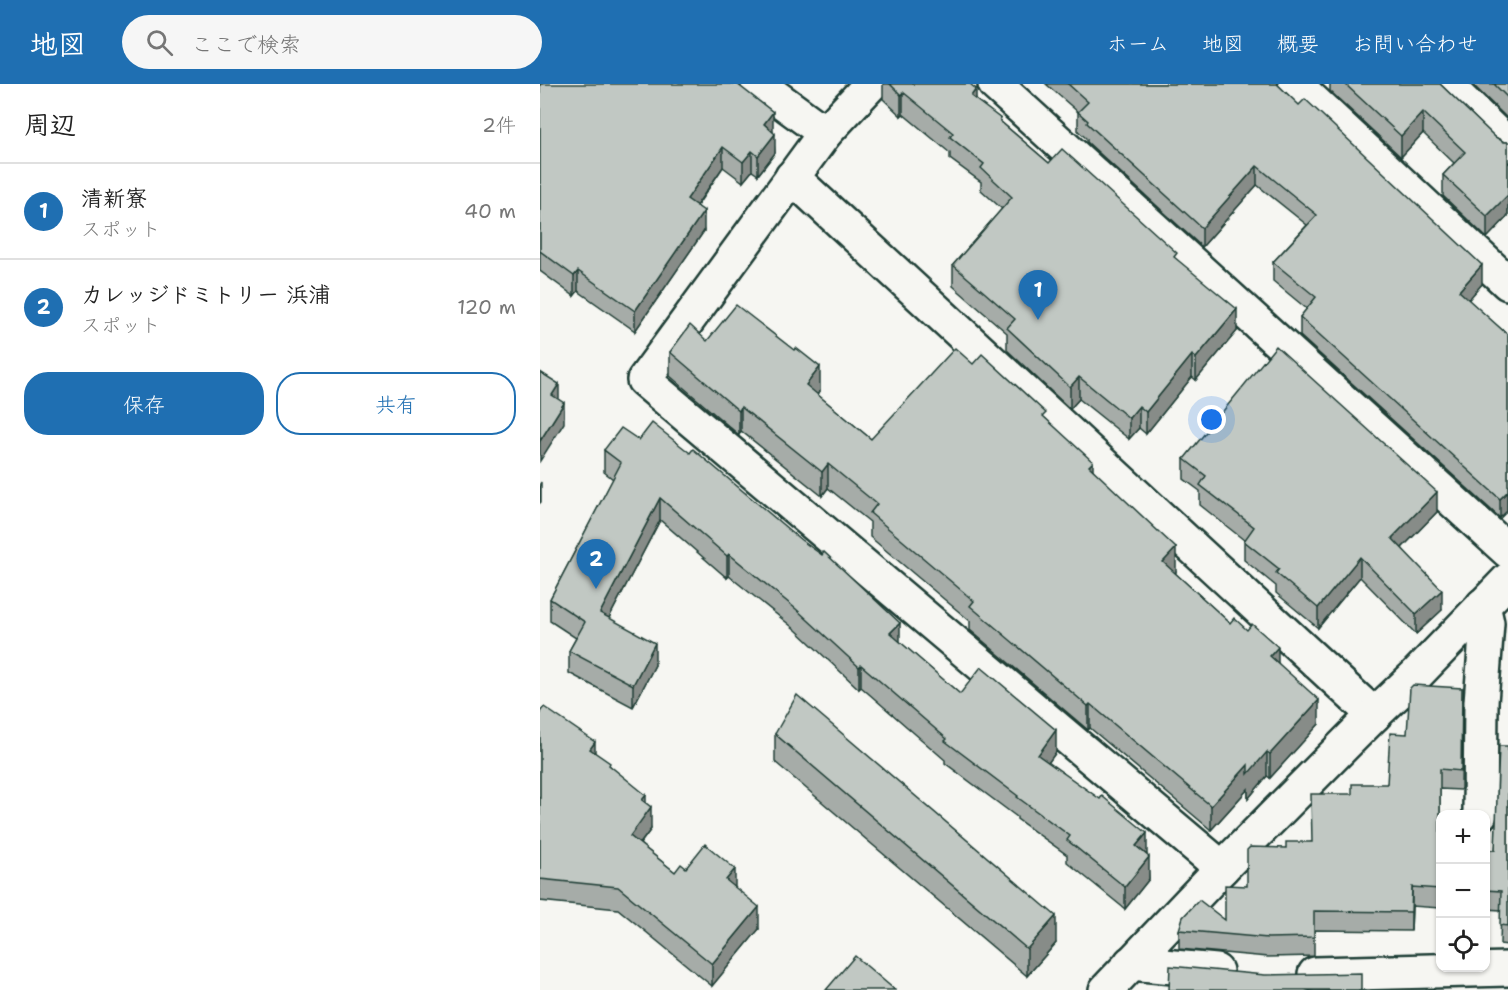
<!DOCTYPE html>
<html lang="ja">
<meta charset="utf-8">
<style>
:root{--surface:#fff;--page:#f6f6f6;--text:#222;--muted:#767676;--line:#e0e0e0;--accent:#1f6fb2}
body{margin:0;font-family:"Shantell Sans","Klee One",sans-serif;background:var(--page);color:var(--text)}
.controls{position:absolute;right:18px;bottom:18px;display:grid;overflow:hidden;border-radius:12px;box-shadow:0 2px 4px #0004}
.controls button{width:54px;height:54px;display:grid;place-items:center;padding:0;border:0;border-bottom:2px solid var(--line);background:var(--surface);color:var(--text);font:30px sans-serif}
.you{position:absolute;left:672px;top:336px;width:21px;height:21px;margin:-15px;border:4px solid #fff;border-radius:50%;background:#1a73e8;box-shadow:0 0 0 9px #1a73e833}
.badge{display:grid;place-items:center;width:39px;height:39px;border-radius:50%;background:var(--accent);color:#fff;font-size:20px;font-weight:700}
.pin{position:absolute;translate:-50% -50px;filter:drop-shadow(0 2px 3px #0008)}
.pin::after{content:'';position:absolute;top:32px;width:21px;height:18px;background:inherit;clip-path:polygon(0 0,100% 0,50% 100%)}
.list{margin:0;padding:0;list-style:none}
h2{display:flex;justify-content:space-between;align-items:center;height:78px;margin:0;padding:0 24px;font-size:26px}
h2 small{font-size:20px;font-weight:400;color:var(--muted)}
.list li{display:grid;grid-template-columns:39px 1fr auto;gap:18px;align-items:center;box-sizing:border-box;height:96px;padding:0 24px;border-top:2px solid var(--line)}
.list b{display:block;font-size:22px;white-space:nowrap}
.list p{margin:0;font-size:20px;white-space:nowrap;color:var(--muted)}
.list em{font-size:20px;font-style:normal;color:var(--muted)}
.actions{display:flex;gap:12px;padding:18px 24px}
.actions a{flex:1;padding:14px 0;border:2px solid var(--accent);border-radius:24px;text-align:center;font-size:21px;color:var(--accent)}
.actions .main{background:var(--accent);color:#fff}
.icon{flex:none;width:33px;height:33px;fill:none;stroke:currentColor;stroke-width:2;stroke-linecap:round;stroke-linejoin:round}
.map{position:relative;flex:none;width:968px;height:906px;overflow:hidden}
header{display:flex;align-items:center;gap:36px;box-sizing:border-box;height:84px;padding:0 30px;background:var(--accent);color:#fff}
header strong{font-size:28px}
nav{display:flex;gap:33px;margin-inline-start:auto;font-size:21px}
.search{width:420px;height:54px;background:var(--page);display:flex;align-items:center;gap:15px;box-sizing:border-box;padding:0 21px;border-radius:33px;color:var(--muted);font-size:22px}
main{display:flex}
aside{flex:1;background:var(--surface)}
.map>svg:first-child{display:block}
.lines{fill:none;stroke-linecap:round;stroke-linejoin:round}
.street-casing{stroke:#1f3d34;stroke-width:38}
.street{stroke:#f6f6f2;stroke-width:33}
.wall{fill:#a6aca8;stroke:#1f3d34;stroke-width:1.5}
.shaded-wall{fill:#878c88;stroke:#1f3d34;stroke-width:1.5}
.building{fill:#c1c8c3;stroke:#1f3d34;stroke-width:1.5}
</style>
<header>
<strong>地図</strong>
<div class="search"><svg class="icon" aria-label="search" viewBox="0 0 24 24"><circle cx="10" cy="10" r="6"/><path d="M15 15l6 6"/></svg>ここで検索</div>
<nav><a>ホーム</a><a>地図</a><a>概要</a><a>お問い合わせ</a></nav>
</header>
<main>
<aside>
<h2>周辺<small>2件</small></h2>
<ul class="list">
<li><span class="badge">1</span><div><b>清新寮</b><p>スポット</p></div><em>40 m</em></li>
<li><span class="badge">2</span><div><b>カレッジドミトリー 浜浦</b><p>スポット</p></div><em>120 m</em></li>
</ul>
<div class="actions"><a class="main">保存</a><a>共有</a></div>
</aside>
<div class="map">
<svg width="968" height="906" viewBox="0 0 968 906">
<rect width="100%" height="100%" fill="#f6f6f2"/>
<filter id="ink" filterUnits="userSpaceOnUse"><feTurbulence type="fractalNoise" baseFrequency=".0167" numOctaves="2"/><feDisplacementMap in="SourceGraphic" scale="12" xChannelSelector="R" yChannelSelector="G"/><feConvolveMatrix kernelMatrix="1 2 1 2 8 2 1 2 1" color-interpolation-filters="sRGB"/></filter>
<g filter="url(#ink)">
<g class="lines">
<!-- street casing -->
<g class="street-casing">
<g id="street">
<path d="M218,0L285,49L104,296L682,784"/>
<path d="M455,0L968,467"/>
<path d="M755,0L968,199"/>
<path d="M905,0L968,61"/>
<path d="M285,49L331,0"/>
<path d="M252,93L834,631"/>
<path d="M940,730L941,618L947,539L943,521"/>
<path d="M591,879L676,887"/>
<path d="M775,890L968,885"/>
<path d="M566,906L682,784L834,631L874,593L968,496"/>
</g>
</g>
<!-- street -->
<use href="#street" class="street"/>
</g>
<!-- wall -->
<g class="wall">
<path d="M0,0L233,48L235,69L218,91L212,87L203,98L183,83L157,122L164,147L95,247L38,207L34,212L0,187Z"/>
<path d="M343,0H430L436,16L461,38L509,79L637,176L697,247L656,296L652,293L606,350L599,344L589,355L539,315L530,325L467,266V249L413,202V181L462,125L441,106V98L410,75V69L363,30L361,32L343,15Z"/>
<path d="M506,0H737L942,200L928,216L968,251V429L967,427L960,434L760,252V233L767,225L733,197V178L767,141L717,101L662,163L547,58V55L538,47V28Z"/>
<path d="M790,0H900L955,53L964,58H968V132L947,154L903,112V91L914,79L883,49L861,73L790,7Z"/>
<path d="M932,0H968V35Z"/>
<path d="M167,257L280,307L278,311L331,355L433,280L506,335L553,386L636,488L635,489L690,539L738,579L779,640L730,694L727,692L708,715V705L671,746L550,644L548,646L430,546V537L330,453V438L288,404L282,412L201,347L199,351L130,292V268Z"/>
<path d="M64,366L360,558L420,610L516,668L508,679L607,771L609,795L585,825L527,778V771L477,735V733L405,679V676L321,603L319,605L256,546L189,492L187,494L120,436L69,534L115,581L93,623L29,589V567L36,554L10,537V515L73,395L64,388Z"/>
<path d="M644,375L897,428L862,464L902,526L876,550L820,493L778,544L736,509V502L704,476V456L660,421V407L644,395Z"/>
<path d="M922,604L921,706L900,705V824L872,822L871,847L774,846V872L728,873L639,865V846L685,836L707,802L746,764L772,758L847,700L867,650Z"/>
<path d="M0,628L55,669L70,682L106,719L111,745L100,760L135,788L146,784L195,804L219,845L172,902L78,825L0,817Z"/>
<path d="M235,650L516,859L487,892L235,678Z"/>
<path d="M968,662V861L960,860L961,826L945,825V766H955Z"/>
</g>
<!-- shaded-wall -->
<g class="shaded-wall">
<path d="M436,5V27L431,12Z"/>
<path d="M363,8V30L361,32V11Z"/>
<path d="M233,28V48L224,40Z"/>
<path d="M883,28V49L861,73V52Z"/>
<path d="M235,50V69L218,91V72Z"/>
<path d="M183,63V83L147,135V115Z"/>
<path d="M212,67V87L203,98V78Z"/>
<path d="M717,82V101L662,163V144Z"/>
<path d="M968,110V132L947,154V132Z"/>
<path d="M164,127V147L95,247V227Z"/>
<path d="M942,181V200L919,227V207Z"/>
<path d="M38,187V207L34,212V192Z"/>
<path d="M697,225V247L656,296V274Z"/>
<path d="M652,271V293L606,350V328Z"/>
<path d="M280,283V307L266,325V301Z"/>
<path d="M539,293V315L530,325V303Z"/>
<path d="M19,300V320L12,311Z"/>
<path d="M24,319V339L0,377V357Z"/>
<path d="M599,322V344L589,355V334Z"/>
<path d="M201,323V347L199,351V327Z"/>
<path d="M553,378V402L549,382Z"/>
<path d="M288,380V404L282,412V388Z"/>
<path d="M1,398V418L0,419V400Z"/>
<path d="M897,408V428L852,474V454Z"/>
<path d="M967,408V427L960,434V415Z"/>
<path d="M120,414V436L60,551V529Z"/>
<path d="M636,464V488L623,502V478Z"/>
<path d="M189,470V492L187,494V472Z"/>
<path d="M820,473V493L778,544V524Z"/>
<path d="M902,506V526L876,550V530Z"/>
<path d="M360,539V561L350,549Z"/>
<path d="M115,559V581L93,623V601Z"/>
<path d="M738,563V587L730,572Z"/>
<path d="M321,581V603L319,605V583Z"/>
<path d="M779,616V640L730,694V670Z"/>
<path d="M550,620V644L548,646V622Z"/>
<path d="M516,646V668L498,693V671Z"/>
<path d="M55,658V680L50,665Z"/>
<path d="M727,668V692L708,715V705L671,746V722L708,681Z"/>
<path d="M106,711V730L111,723V745L90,773V752L102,716Z"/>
<path d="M607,749V771L596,762Z"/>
<path d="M609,773V795L585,825V803Z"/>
<path d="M195,785V807L186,796Z"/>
<path d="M872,803V822L871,847V828Z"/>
<path d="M219,823V845L172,902V880Z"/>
<path d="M516,832V859L487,892V865Z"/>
</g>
<!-- building -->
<g class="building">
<path d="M0,0H197L233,28L224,40L235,50L218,72L212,67L203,78L183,63L147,115L164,127L95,227L38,187L34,192L0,167Z"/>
<path d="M350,0H430L436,5L431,12L461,35L460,37L509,79L522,65L637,169L634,173L697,225L656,274L652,271L606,328L599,322L589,334L539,293L530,303L467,244L475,235L413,181L472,113L441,84L444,80L410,53L413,49L363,8L361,11Z"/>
<path d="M528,0H737L759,21L765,15L942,181L919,207L968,251V410L967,408L960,415L760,233L776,213L733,178L777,131L717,82L662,144L547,39L548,37L538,28L548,18Z"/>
<path d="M805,0H900L955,53L964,58H968V111L947,132L903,91L925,68L883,28L861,52Z"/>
<path d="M954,0H968V14Z"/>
<path d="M196,221L254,266L256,264L280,283L266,301L331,355L415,264L433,280L442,270L506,329L503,332L553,378L549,382L636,464L623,478L690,539L694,534L707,546L712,540L738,563L730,572L779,616L730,670L727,668L708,690V681L671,722L550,620L548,622L430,522L434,517L330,429L337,420L288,380L282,388L201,323L199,327L130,268L150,241L167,257Z"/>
<path d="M736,262L897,408L852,454L902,506L876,530L820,473L778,524L736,489L739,485L704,457L714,443L660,401L666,392L644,375Z"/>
<path d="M0,288L19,300L12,311L24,319L0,357Z"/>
<path d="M112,339L150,369L153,365L261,456L282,471L284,468L360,539L350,549L420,610L441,583L516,646L498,671L560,715L562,712L607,749L596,762L609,773L585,803L527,756L530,752L477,713L478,712L405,657L407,655L321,581L319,583L256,525L189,470L187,472L120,414L60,529L115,559L93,601L29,567L45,538L10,515L81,379L64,366L81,344L99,356Z"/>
<path d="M873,601L922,604L921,687L900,685V805L872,803L871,828L774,827V853L728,854L639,846L643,833L659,816L685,836V801L707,802V766L710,763L746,764V758H772L771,710H812V700H847L850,649L867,650L870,604Z"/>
<path d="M257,611L516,832L487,865L235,650Z"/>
<path d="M4,623L55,658L50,665L70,679L69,681L106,711L102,716L111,723L90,752L135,788L141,780L146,784L165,760L195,785L186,796L219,823L172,880L78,803L0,795V628Z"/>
<path d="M959,662H968V842L960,841L961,807L945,806V766H955Z"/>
<path d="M315,872L355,906H286Z"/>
<path d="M630,882L725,891L821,889V906H629Z"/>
</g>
</g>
</svg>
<div class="controls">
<button>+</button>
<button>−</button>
<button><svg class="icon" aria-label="locate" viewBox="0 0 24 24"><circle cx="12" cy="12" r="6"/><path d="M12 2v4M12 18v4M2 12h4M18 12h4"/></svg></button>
</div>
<div class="you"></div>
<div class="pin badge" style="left:498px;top:236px">1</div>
<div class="pin badge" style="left:56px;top:505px">2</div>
</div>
</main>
